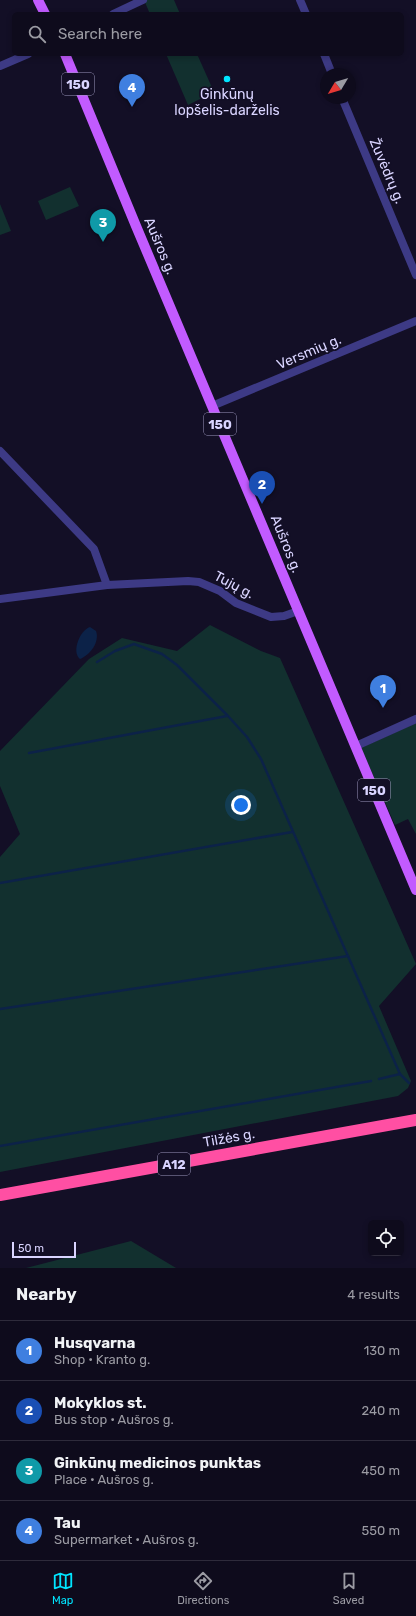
<!DOCTYPE html>
<meta charset="utf-8">
<style>
:root{--surface:#0e0b1c;--page:#1c1929;--text:#f1f3f6;--muted:#9b9ba3;--line:#2e2b3b;--accent:#00e5ff}
body{margin:0;font-family:Rubik,sans-serif;background:var(--page);color:var(--text)}
.controls{position:absolute;right:12px;bottom:12px;display:grid;overflow:hidden;border-radius:6px;box-shadow:0 2px 6px #0003}
.controls button{width:36px;height:36px;display:grid;place-items:center;padding:0;border:0;border-bottom:1px solid var(--line);background:var(--surface);color:var(--text);font:20px sans-serif}
.compass{position:absolute;left:320px;top:68px;width:36px;height:36px;border-radius:50%;background:var(--surface);box-shadow:0 2px 6px #0003;rotate:232deg}
.scale{position:absolute;left:12px;bottom:10px;width:64px;box-sizing:border-box;padding-left:4px;border:2px solid #d9d4ff;border-top:0;font-size:11px;line-height:14px;white-space:nowrap;color:#d9d4ff;-webkit-text-stroke:3px #130f26;paint-order:stroke}
.you{position:absolute;left:241px;top:805px;width:14px;height:14px;margin:-10px;border:3px solid #fff;border-radius:50%;background:#1a73e8;box-shadow:0 0 0 6px #1a73e833}
.badge{display:grid;place-items:center;width:26px;height:26px;border-radius:50%;background:var(--accent);color:#fff;font-size:13px;font-weight:700}
.pin{position:absolute;translate:-50% -33px;filter:drop-shadow(0 1px 2px #0008)}
.pin::after{content:'';position:absolute;top:21px;width:14px;height:12px;background:inherit;clip-path:polygon(0 0,100% 0,50% 100%)}
.list{margin:0;padding:0;list-style:none}
h2{display:flex;justify-content:space-between;align-items:center;height:52px;margin:0;padding:0 16px;font-size:17px}
h2 small{font-size:13px;font-weight:400;color:var(--muted)}
.list li{display:grid;grid-template-columns:26px 1fr auto;gap:12px;align-items:center;box-sizing:border-box;height:60px;padding:0 16px;border-top:1px solid var(--line)}
.list b{display:block;font-size:15px;white-space:nowrap}
.list p{margin:0;font-size:13px;white-space:nowrap;color:var(--muted)}
.list em{font-size:13px;font-style:normal;color:var(--muted)}
.icon{flex:none;width:22px;height:22px;fill:none;stroke:currentColor;stroke-width:2;stroke-linecap:round;stroke-linejoin:round}
.map{position:relative;flex:none;width:416px;height:1268px;overflow:hidden}
.search{position:absolute;background:var(--surface);box-shadow:0 2px 6px #0003;left:12px;right:12px;top:12px;height:44px;display:flex;align-items:center;gap:10px;box-sizing:border-box;padding:0 14px;border-radius:6px;color:var(--muted);font-size:15px}
.sheet{height:292px;background:var(--surface)}
nav{display:flex;justify-content:space-around;align-items:center;box-sizing:border-box;height:56px;border-top:1px solid var(--line);background:var(--surface);font-size:11px;color:var(--muted)}
nav a{display:grid;justify-items:center;gap:2px}
nav .on{color:var(--accent)}
.map>svg:first-child{display:block}
.green{fill:#12302f}
.water{fill:#0c2248}
.lines{fill:none;stroke-linecap:round;stroke-linejoin:round}
.stream{stroke:#0c2248;stroke-width:2.5}
.street{stroke:#3d3a85;stroke-width:8}
.primary{stroke:#c25bff;stroke-width:10}
.highway{stroke:#ff4fa3;stroke-width:12}
.poi-dot{fill:#00e5ff;stroke:#130f26;stroke-width:1.5}
.labels{text-anchor:middle;dominant-baseline:central;stroke-width:3.5;stroke-linejoin:round;paint-order:stroke}
.shield{fill:#130f26;stroke:#9e99be;stroke-width:1}
.shield-label{font-size:13px;font-weight:bold;fill:#d9d4ff}
.poi-label{font-size:14px;fill:#d9d4ff;stroke:#130f26}
.street-label{font-size:14px;fill:#d9d4ff;stroke:#130f26}
</style>
<div class="map">
<svg width="416" height="1268" viewBox="0 0 416 1268">
<rect width="100%" height="100%" fill="#130f26"/>
<!-- green -->
<g class="green">
<path d="M144,0H174L180,14H150Z"/>
<path d="M166,54H197L214,92L188,105Z"/>
<path d="M70,187L79,206L46,220L38,201Z"/>
<path d="M0,204L11,231L0,235Z"/>
<path d="M210,625L261,651L280,658L416,964L379,1006L411,1081L408,1088L398,1096L0,1172V857L20,834L0,786V751L89,659L122,638L177,651Z"/>
<path d="M416,723V834L408,819L395,825L361,748Z"/>
<path d="M131,1241L176,1268H26Z"/>
</g>
<!-- water -->
<path class="water" d="M90,627L96,631C100,642 90,655 80,659C71,652 80,630 90,627Z"/>
<g class="lines">
<!-- stream -->
<g class="stream">
<path d="M97,662L115,651L134,644L162,654L177,665L228,716L247,737L261,759L400,1074"/>
<path d="M29,753L227,716"/>
<path d="M0,883L292,832"/>
<path d="M0,1009L348,956"/>
<path d="M379,1079L400,1074L409,1083"/>
<path d="M0,1146L371,1081"/>
</g>
<!-- street -->
<g class="street">
<path d="M300,0L306,14"/>
<path d="M113,14L143,0"/>
<path d="M324,54L332,74"/>
<path d="M0,66L28,54"/>
<path d="M342,98L416,275"/>
<path d="M212,406L416,321"/>
<path d="M0,451L94,549L107,585"/>
<path d="M0,599L107,585L188,581L199,582L220,591L236,603L271,617L284,616L298,611"/>
<path d="M356,746L416,719"/>
</g>
<!-- primary -->
<g class="primary">
<path d="M38,0L45,14"/>
<path d="M65,54L136,226L416,890"/>
</g>
<!-- highway -->
<path class="highway" d="M0,1195L416,1120"/>
</g>
<!-- markers -->
<circle class="poi-dot" cx="227" cy="79" r="4"/>
<g class="labels">
<!-- shield labels -->
<g class="shield">
<rect x="62" y="73" width="32" height="22" rx="3"/>
<rect x="204" y="413" width="32" height="22" rx="3"/>
<rect x="358" y="779" width="32" height="22" rx="3"/>
<rect x="158" y="1153" width="32" height="22" rx="3"/>
</g>
<g class="shield-label">
<text x="78" y="84">150</text>
<text x="220" y="424">150</text>
<text x="374" y="790">150</text>
<text x="174" y="1164">A12</text>
</g>
<!-- poi labels -->
<g class="poi-label">
<text x="227" y="94">Ginkūnų<tspan x="227" dy="16">lopšelis-darželis</tspan></text>
</g>
<!-- street labels -->
<g class="street-label">
<text transform="translate(387 171) rotate(67)">Žuvėdrų g.</text>
<text transform="translate(160 246) rotate(67)">Aušros g.</text>
<text transform="translate(309 352) rotate(-23)">Versmių g.</text>
<text transform="translate(286 544) rotate(68)">Aušros g.</text>
<text transform="translate(234 585) rotate(28)">Tujų g.</text>
<text transform="translate(229 1138) rotate(-10)">Tilžės g.</text>
</g>
</g>
</svg>
<div class="controls">
<button><svg class="icon" aria-label="locate" viewBox="0 0 24 24"><circle cx="12" cy="12" r="6"/><path d="M12 2v4M12 18v4M2 12h4M18 12h4"/></svg></button>
</div>
<svg class="compass" viewBox="-18 -18 36 36"><path d="M0-13l5 13h-10z" fill="#e53935"/><path d="M0 13l5-13h-10z" fill="#9b9ba3"/></svg>
<div class="scale">50 m</div>
<div class="you"></div>
<div class="pin badge" style="left:383px;top:708px;background:#3f7fe0">1</div>
<div class="pin badge" style="left:262px;top:504px;background:#1a4fb4">2</div>
<div class="pin badge" style="left:103px;top:242px;background:#0f9aa8">3</div>
<div class="pin badge" style="left:132px;top:107px;background:#3f7fe0">4</div>
<div class="search"><svg class="icon" aria-label="search" viewBox="0 0 24 24"><circle cx="10" cy="10" r="6"/><path d="M15 15l6 6"/></svg>Search here</div>
</div>
<section class="sheet">
<h2>Nearby<small>4 results</small></h2>
<ul class="list">
<li><span class="badge" style="background:#3f7fe0">1</span><div><b>Husqvarna</b><p>Shop · Kranto g.</p></div><em>130 m</em></li>
<li><span class="badge" style="background:#1a4fb4">2</span><div><b>Mokyklos st.</b><p>Bus stop · Aušros g.</p></div><em>240 m</em></li>
<li><span class="badge" style="background:#0f9aa8">3</span><div><b>Ginkūnų medicinos punktas</b><p>Place · Aušros g.</p></div><em>450 m</em></li>
<li><span class="badge" style="background:#3f7fe0">4</span><div><b>Tau</b><p>Supermarket · Aušros g.</p></div><em>550 m</em></li>
</ul>
</section>
<nav>
<a class="on"><svg class="icon" aria-label="map" viewBox="0 0 24 24"><path d="M3 6l6-2 6 2 6-2v14l-6 2-6-2-6 2zM9 4v14M15 6v14"/></svg>Map</a>
<a><svg class="icon" aria-label="directions" viewBox="0 0 24 24"><path d="M12 3l9 9-9 9-9-9zM9 14v-3h6M13 9l2 2-2 2"/></svg>Directions</a>
<a><svg class="icon" aria-label="saved" viewBox="0 0 24 24"><path d="M7 4h10v16l-5-4-5 4z"/></svg>Saved</a>
</nav>
